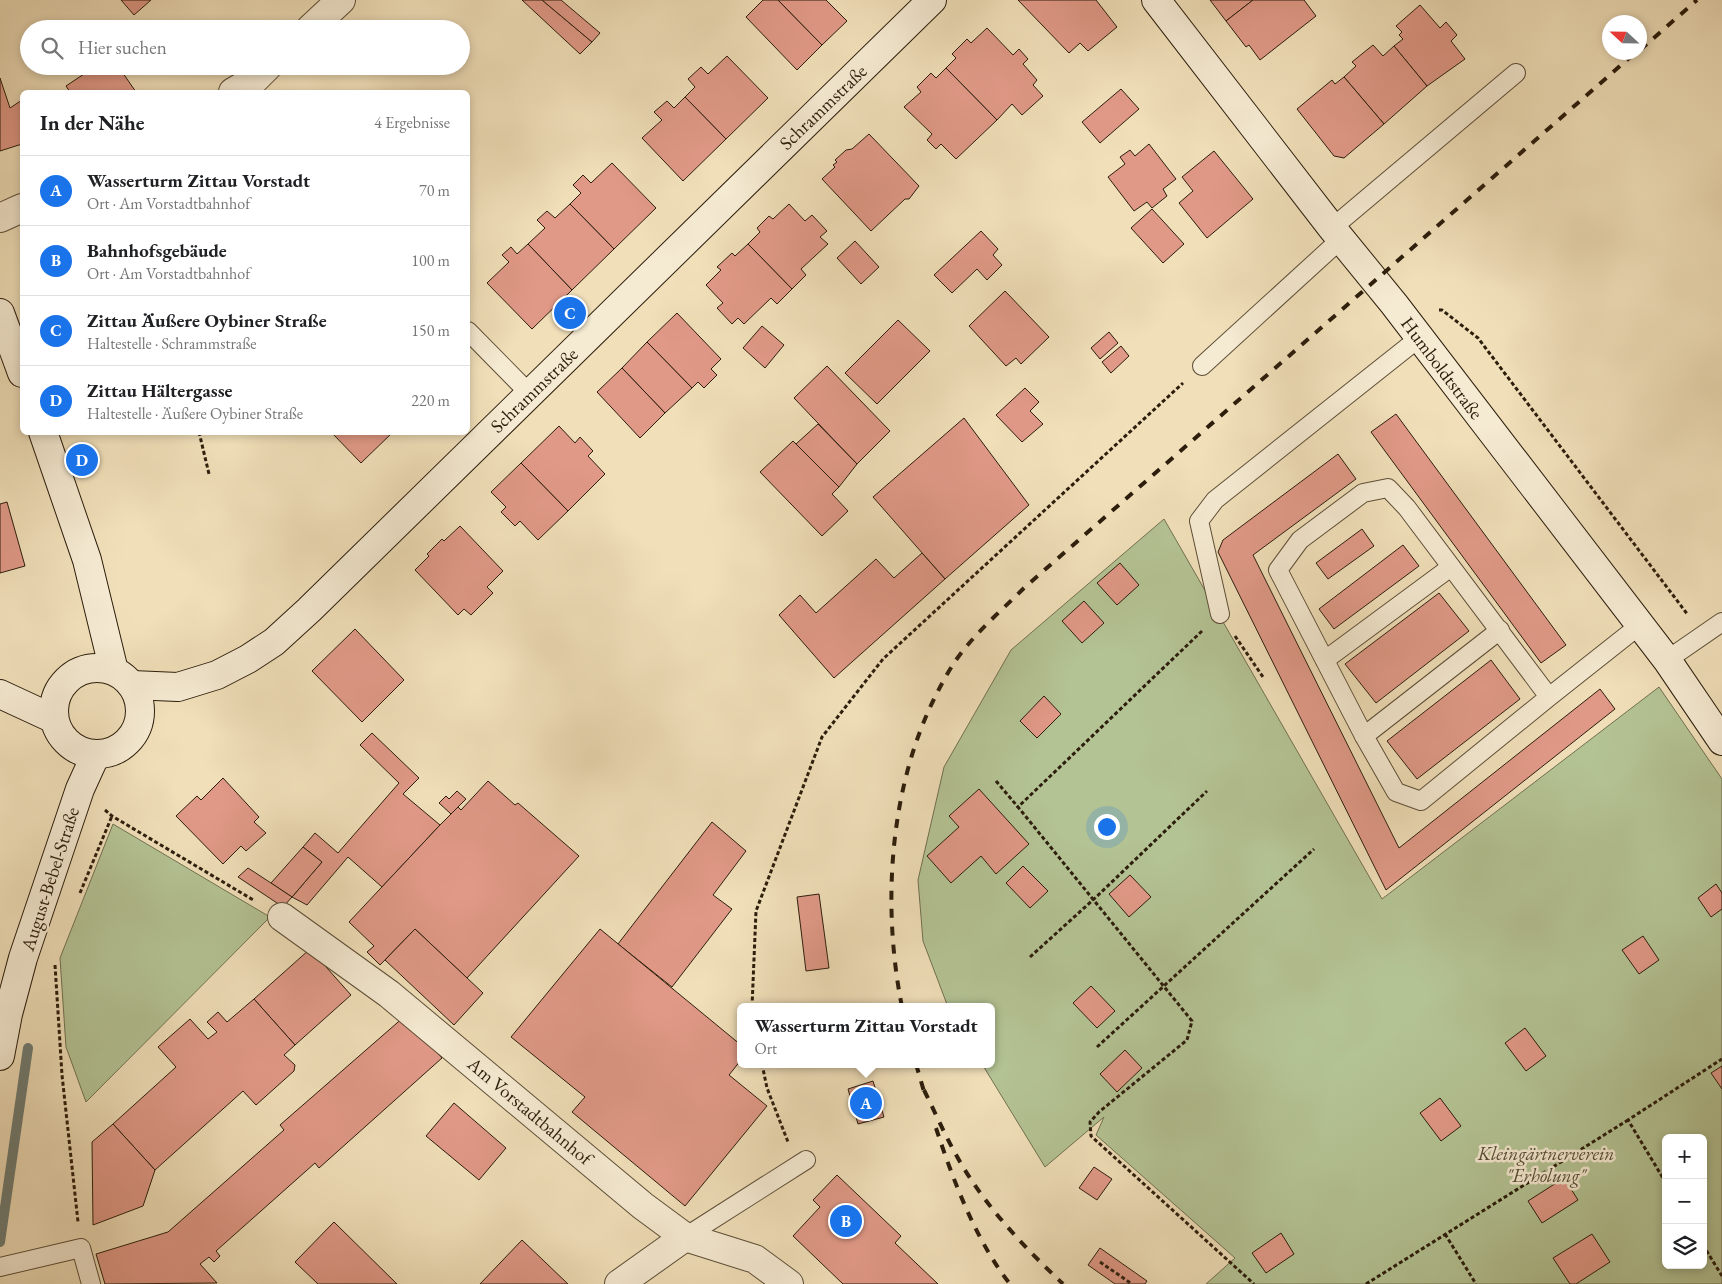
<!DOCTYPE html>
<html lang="de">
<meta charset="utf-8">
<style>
:root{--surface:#fff;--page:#f2f2f2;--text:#202124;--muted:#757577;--line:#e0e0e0;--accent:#1a73e8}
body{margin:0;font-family:"EB Garamond",serif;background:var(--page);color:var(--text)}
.controls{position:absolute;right:15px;bottom:15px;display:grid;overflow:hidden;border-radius:8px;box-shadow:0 2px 8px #0003}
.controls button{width:45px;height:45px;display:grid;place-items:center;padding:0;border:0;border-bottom:1px solid var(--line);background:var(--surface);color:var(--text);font:25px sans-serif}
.compass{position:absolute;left:1602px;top:15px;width:45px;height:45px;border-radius:50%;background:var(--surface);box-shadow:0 2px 8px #0003;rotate:292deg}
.you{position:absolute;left:1106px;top:826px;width:18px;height:18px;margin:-12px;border:4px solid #fff;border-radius:50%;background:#1a73e8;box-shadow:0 0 0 8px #1a73e833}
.badge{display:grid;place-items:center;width:32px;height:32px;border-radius:50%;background:var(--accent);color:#fff;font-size:16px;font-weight:700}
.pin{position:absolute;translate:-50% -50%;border:2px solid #fff;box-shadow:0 1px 5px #0006}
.popup{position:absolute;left:737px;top:1003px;width:258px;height:65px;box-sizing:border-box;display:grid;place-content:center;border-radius:8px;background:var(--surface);filter:drop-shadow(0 1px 4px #0005);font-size:16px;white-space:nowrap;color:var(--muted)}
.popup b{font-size:19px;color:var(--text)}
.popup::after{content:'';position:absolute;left:50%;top:100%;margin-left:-10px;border:10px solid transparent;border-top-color:var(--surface)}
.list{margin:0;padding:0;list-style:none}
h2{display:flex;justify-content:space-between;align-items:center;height:65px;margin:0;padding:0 20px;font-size:21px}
h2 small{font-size:16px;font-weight:400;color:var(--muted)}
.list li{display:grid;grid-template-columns:32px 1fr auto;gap:15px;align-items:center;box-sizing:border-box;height:70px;padding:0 20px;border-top:1px solid var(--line)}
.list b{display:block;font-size:19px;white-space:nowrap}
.list p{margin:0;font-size:16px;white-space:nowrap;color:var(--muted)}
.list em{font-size:16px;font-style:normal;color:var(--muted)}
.icon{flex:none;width:28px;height:28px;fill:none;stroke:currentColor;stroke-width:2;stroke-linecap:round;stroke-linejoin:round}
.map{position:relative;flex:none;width:1722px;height:1284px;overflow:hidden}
.search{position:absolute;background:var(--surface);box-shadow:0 2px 8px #0003;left:20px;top:20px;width:450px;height:55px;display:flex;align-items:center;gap:12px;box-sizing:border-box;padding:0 18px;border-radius:28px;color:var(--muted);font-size:19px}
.panel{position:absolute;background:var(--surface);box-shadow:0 2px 8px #0003;left:20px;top:90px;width:450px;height:345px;border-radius:8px}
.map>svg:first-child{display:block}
.green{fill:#b4c394;stroke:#707050;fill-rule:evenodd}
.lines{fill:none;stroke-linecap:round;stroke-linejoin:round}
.stream{stroke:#6f7c73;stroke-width:10}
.building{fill:#e09987;stroke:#2c1d0c}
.lane-casing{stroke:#5d4e37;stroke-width:20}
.street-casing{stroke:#5d4e37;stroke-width:30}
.secondary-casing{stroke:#2c1d0c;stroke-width:30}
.path{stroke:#2c1d0c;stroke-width:3;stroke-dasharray:4 2.5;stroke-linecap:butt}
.lane{stroke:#f5ead2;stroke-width:18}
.street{stroke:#f5ead2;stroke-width:28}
.secondary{stroke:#f5ead2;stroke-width:28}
.rail{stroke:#2c1d0c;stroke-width:4;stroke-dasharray:9 9;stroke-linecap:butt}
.labels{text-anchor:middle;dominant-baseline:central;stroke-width:5;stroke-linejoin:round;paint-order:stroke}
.street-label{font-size:19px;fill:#2c1d0c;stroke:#f5ead2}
.park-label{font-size:19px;font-style:italic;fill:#554f35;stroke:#f5ead2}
</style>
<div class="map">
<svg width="1722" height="1284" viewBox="0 0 1722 1284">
<rect width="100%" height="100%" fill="#f0dfb9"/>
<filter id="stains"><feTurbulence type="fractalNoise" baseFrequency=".004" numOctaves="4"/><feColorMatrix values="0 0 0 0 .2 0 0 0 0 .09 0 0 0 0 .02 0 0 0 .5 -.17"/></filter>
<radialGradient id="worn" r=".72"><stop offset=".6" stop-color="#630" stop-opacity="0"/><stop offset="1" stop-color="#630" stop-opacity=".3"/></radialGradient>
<!-- green -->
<g class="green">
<path d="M1164,519L1382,899L1659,687L1722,779V1284H1206L1235,1258L1096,1135L1104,1117L1045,1167L982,1064H991V1007H948L923,941L918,880L944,767L1011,650ZM1666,1138H1703V1265H1666Z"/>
<path d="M113,824L270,917L86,1102L66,1047L60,958Z"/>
</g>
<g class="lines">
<!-- stream -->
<path class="stream" d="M0,1242L28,1048"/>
</g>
<!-- building -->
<g class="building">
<path d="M121,0H151L134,15Z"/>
<path d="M522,0H542L592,42L580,54Z"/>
<path d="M542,0H561L600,33L592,42Z"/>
<path d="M763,0H778L822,45L797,70L746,17Z"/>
<path d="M778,0H826L847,21L822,45Z"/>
<path d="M1018,0H1096L1117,27L1088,51L1080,43L1069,53Z"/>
<path d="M1210,0H1253L1226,21Z"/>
<path d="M1253,0H1304L1316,16L1260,60L1249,45L1246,47L1226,21Z"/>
<path d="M1420,5L1440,28L1446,22L1457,35L1451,41L1465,59L1427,86L1394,46L1403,39L1399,35L1402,32L1396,26Z"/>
<path d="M987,28L1013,55L1019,49L1028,59L1023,64L1037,80L1033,85L1043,96L1022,115L1012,104L997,120L946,68L956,58L952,54L967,39L971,43Z"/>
<path d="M1373,45L1383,56L1394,46L1427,86L1384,124L1344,77L1356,66L1352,62Z"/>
<path d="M727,56L768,98L726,139L685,97L695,87L688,79L701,67L708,74Z"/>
<path d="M96,66H118L136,92H70L66,86Z"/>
<path d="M946,68L997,120L956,159L941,144L936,149L927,140L932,134L904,107L921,92L917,87L931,73L936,78Z"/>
<path d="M1344,77L1384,124L1344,158L1334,156L1297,109L1332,80L1335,84Z"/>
<path d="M0,78L10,108L22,100V144L0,151Z"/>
<path d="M1121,89L1139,109L1100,143L1082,122Z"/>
<path d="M685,97L726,139L683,181L642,138L662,120L654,112L667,101L674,108Z"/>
<path d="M869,134L919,186L909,199H905L871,231L822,179L835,167L833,165L837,162L835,160L846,150L852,149Z"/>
<path d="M1149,144L1176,179L1163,189L1167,196L1152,208L1147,202L1134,211L1108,177L1125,164L1120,157L1130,150L1135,156Z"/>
<path d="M1214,151L1253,199L1207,238L1179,203L1193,191L1182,177Z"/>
<path d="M612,163L656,208L614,249L570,204L581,193L573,185L583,175L591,183Z"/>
<path d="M570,204L614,249L572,290L528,244L545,228L537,220L547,211L555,218Z"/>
<path d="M789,204L805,221L812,215L827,231L820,237L828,244L801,269L806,275L792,289L748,244L760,232L757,228L769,216L773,219Z"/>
<path d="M1152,209L1184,244L1163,263L1131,228Z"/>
<path d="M981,231L998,249L993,255L1002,265L987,280L977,269L952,293L934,275Z"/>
<path d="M855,241L879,267L861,284L837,258Z"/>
<path d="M528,244L572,290L532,329L487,283L509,262L502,255L511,247L517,254Z"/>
<path d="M748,244L792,289L777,304L771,298L744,324L738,318L732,324L717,308L723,303L706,285L721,270L717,267L732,253L735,256Z"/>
<path d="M1005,291L1049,337L1021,364L1016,358L1006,366L969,326Z"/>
<path d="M677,313L721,359L711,369L717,375L704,388L698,382L692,388L647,342Z"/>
<path d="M898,320L930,351L877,404L845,373Z"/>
<path d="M762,326L784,345L765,368L743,348Z"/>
<path d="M1109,332L1118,343L1100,359L1091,348Z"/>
<path d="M647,342L692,388L665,413L622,368Z"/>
<path d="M1121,346L1129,356L1111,373L1102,362Z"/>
<path d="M827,366L890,431L857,464L794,398Z"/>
<path d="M622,368L665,413L640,438L597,392Z"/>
<path d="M1025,388L1039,402L1030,411L1043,424L1022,442L996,415Z"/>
<path d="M1396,414L1566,645L1541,663L1371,432Z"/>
<path d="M964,418L1029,505L945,579L873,497Z"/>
<path d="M818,424L857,464L839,487L796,444Z"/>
<path d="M559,426L575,443L580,437L593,451L588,456L605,474L568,511L521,463Z"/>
<path d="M331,432H393L361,463Z"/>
<path d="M793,441L839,487L832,494L848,511L822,536L760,472Z"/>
<path d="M1338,454L1356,479L1253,555L1399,848L1600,689L1615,709L1386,890L1218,552L1223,540Z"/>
<path d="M521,463L568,511L538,540L520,521L515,526L501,512L506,507L491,492Z"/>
<path d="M7,502L25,566L0,573V504Z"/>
<path d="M460,526L503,571L487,587L493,593L471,615L464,609L458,615L415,570L429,556L427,554L442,539L444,541Z"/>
<path d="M1362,529L1374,546L1328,579L1316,563Z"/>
<path d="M1403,545L1419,566L1334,629L1319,609Z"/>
<path d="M922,553L945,579L834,678L779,615L800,595L816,613L876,559L894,578Z"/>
<path d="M1120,563L1139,585L1117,605L1097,583Z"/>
<path d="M1439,593L1469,631L1376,703L1345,664Z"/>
<path d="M1084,601L1104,623L1082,643L1062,621Z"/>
<path d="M355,629L404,680L362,722L312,671Z"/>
<path d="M1491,660L1520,699L1417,779L1387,741Z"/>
<path d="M1044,696L1061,714L1037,738L1020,721Z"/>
<path d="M372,733L419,778L403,794L440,825L382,887L348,857L307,905L292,897L322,862L303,847L315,833L338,853L399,783L360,745Z"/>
<path d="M223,778L259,817L254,822L266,833L246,851L241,846L223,864L176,816L197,796L201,800Z"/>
<path d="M488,781L515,805L518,803L579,856L467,978L415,929L380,965L367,952L374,946L349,922L440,825L458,807L461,810Z"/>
<path d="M979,789L1029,844L996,874L981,856L951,883L927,856L959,827L949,816Z"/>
<path d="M457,791L466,799L451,814L439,803L446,796L449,799Z"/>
<path d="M712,822L746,851L713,895L732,909L672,987L618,944Z"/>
<path d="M303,847L322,862L292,897L271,883Z"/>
<path d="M1023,866L1048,891L1030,908L1006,883Z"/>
<path d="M248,868L271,883L292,897L283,907L238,877Z"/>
<path d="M1130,875L1151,897L1129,917L1109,894Z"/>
<path d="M1716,884L1722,893V909L1711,917L1698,898Z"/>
<path d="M819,894L829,968L806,971L797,897Z"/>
<path d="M415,929L483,993L454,1025L385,960Z"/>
<path d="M600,929L741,1045V1060L729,1075L767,1106L685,1206L572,1112L585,1097L511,1037Z"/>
<path d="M1643,936L1659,960L1639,974L1622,950Z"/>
<path d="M310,949L351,995L295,1045L254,999Z"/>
<path d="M1091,986L1115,1011L1097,1028L1073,1003Z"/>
<path d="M254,999L295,1045L284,1055L295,1065L294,1071L256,1105L243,1091L155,1170L113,1124L176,1067L158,1047L190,1019L208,1039L217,1032L207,1022L218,1012L227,1022Z"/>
<path d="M405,1016L442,1058L319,1168L315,1163L216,1251L220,1256L214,1262L209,1257L200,1264L217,1283L105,1284L96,1254L168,1232L284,1130L280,1125Z"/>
<path d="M1525,1028L1546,1056L1526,1071L1505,1043Z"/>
<path d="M1125,1050L1142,1068L1117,1092L1100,1074Z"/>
<path d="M1722,1066V1089L1711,1073Z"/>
<path d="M873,1081L884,1117L858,1124L848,1089Z"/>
<path d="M1440,1098L1461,1126L1441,1141L1420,1113Z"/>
<path d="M454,1103L506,1148L479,1180L426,1136Z"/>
<path d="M113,1124L155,1170L143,1206L93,1225L92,1142Z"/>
<path d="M1094,1167L1112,1179L1097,1200L1079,1188Z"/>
<path d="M837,1175L901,1236L895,1243L938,1284H843L793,1236L820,1207L813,1200Z"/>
<path d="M1564,1178L1578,1200L1542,1223L1528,1201Z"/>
<path d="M334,1222L397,1284H318L295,1262Z"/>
<path d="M1281,1233L1294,1254L1266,1273L1252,1253Z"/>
<path d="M1592,1234L1610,1262L1576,1284H1570L1553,1258Z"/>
<path d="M522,1240L568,1284H480Z"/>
<path d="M1100,1248L1147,1281L1145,1284H1115L1088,1265Z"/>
</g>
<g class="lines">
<!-- lane casing -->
<g class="lane-casing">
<g id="lane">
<path d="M1332,228L1516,73"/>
<path d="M468,331L530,394"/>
<path d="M1202,366L1341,239"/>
<path d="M1220,614L1199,521L1215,500L1419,338"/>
<path d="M1325,660L1451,567"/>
<path d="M1667,660L1722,622"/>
<path d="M1549,697L1407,508L1388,488L1363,493L1300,540L1278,570L1364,736L1396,792L1421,801L1549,697L1640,625"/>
<path d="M1364,736L1500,630"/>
<path d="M685,1237L806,1160"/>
<path d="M0,1267L81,1248L91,1284"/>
</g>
</g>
<!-- street casing -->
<g class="street-casing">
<g id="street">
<path d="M310,29L341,0"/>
<path d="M233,92L255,79L268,66"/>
<path d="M0,218L22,208"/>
<path d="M282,917L389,994L643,1206L685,1237L755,1259L789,1284"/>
<path d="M619,1284L685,1237"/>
</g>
</g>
<!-- secondary casing -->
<g class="secondary-casing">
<g id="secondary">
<path d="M1156,0L1332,228L1394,304L1667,660L1722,741"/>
<path d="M0,313L22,373"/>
<path d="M43,432L87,560L114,671"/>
<circle cx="97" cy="711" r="43"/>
<path d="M132,685L178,687L217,675L248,659L274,642L309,610L932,0"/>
<path d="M0,694L54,719"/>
<path d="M0,1056L8,1014L23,958L80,789L96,754"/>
</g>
</g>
<!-- path -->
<g class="path">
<path d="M1439,310H1442L1478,338L1688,615"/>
<path d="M199,432L209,474"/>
<path d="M1202,631L1018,807L1192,1021L1187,1040L1099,1112L1090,1122L1091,1136L1254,1284"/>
<path d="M1235,636L1263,677"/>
<path d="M996,781L1018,807"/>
<path d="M105,810L112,816L255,901"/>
<path d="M80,893L112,816"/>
<path d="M1030,957L1094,899L1207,791"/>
<path d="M55,965L62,1075L78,1222"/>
<path d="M752,1007L756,911L822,737L883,659L1183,383"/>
<path d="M1097,1047L1314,849"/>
<path d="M762,1064L767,1088L788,1142"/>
<path d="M1666,1183L1628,1120L1722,1059"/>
<path d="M1445,1234L1476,1284"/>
<path d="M1703,1245L1722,1276"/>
<path d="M1100,1262L1132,1284"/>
<path d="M1366,1284L1628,1120"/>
</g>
<!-- lane -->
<use href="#lane" class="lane"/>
<!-- street -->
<use href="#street" class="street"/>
<!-- secondary -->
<use href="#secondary" class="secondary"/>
<!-- rail -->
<g class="rail">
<path d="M1640,50L1697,0"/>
<path d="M902,1007C882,907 889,791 934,699C943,681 953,662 966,647C983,626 1005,607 1024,588L1636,52"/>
<path d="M916,1064L925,1095"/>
<path d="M924,1090C934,1110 943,1131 954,1151C981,1202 1022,1245 1063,1284"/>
<path d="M936,1128C953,1180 976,1241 1010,1284"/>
</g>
</g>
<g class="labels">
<!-- street labels -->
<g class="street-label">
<text transform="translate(823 107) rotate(-44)">Schrammstraße</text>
<text transform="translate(1442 368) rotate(53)">Humboldtstraße</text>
<text transform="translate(534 390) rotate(-44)">Schrammstraße</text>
<text transform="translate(50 879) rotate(-72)">August-Bebel-Straße</text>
<text transform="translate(530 1111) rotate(40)">Am Vorstadtbahnhof</text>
</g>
<!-- park labels -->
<g class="park-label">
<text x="1546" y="1153">Kleingärtnerverein<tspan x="1546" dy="22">"Erholung"</tspan></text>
</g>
</g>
<rect width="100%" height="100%" filter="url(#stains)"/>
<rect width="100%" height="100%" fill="url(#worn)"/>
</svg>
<div class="controls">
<button>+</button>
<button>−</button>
<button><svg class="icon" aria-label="layers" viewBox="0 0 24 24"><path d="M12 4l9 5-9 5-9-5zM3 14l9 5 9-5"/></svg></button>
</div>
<svg class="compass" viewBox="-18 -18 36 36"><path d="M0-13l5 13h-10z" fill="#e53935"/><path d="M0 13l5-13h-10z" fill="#757577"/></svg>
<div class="you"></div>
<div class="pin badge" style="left:866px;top:1103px">A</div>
<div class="popup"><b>Wasserturm Zittau Vorstadt</b>Ort</div>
<div class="pin badge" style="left:846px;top:1221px">B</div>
<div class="pin badge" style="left:570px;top:313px">C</div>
<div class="pin badge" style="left:82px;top:460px">D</div>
<div class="search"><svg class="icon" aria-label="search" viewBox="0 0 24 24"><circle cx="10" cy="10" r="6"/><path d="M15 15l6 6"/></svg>Hier suchen</div>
<section class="panel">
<h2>In der Nähe<small>4 Ergebnisse</small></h2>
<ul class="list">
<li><span class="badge">A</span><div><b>Wasserturm Zittau Vorstadt</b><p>Ort · Am Vorstadtbahnhof</p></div><em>70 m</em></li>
<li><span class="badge">B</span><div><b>Bahnhofsgebäude</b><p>Ort · Am Vorstadtbahnhof</p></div><em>100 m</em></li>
<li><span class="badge">C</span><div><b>Zittau Äußere Oybiner Straße</b><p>Haltestelle · Schrammstraße</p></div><em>150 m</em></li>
<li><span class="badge">D</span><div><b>Zittau Hältergasse</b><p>Haltestelle · Äußere Oybiner Straße</p></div><em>220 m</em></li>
</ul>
</section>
</div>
